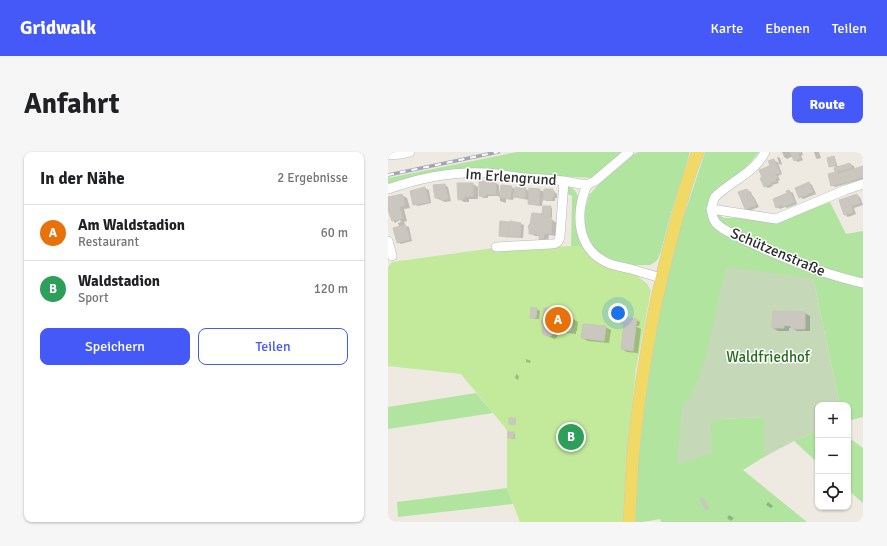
<!DOCTYPE html>
<html lang="de">
<meta charset="utf-8">
<style>
:root{--surface:#fff;--page:#f6f6f6;--text:#202124;--muted:#757577;--line:#e0e0e0;--accent:#4459f8}
body{margin:0;font-family:Signika,sans-serif;background:var(--page);color:var(--text)}
.controls{position:absolute;right:12px;bottom:12px;display:grid;overflow:hidden;border-radius:8px;box-shadow:0 1px 3px #0004}
.controls button{width:36px;height:36px;display:grid;place-items:center;padding:0;border:0;border-bottom:1px solid var(--line);background:var(--surface);color:var(--text);font:20px sans-serif}
.you{position:absolute;left:230px;top:161px;width:14px;height:14px;margin:-10px;border:3px solid #fff;border-radius:50%;background:#1a73e8;box-shadow:0 0 0 6px #1a73e833}
.badge{display:grid;place-items:center;width:26px;height:26px;border-radius:50%;background:var(--accent);color:#fff;font-size:13px;font-weight:700}
.pin{position:absolute;translate:-50% -50%;border:2px solid #fff;box-shadow:0 1px 4px #0006}
.list{margin:0;padding:0;list-style:none}
h2{display:flex;justify-content:space-between;align-items:center;height:52px;margin:0;padding:0 16px;font-size:17px}
h2 small{font-size:13px;font-weight:400;color:var(--muted)}
.list li{display:grid;grid-template-columns:26px 1fr auto;gap:12px;align-items:center;box-sizing:border-box;height:56px;padding:0 16px;border-top:1px solid var(--line)}
.list b{display:block;font-size:15px;white-space:nowrap}
.list p{margin:0;font-size:13px;white-space:nowrap;color:var(--muted)}
.list em{font-size:13px;font-style:normal;color:var(--muted)}
.actions{display:flex;gap:8px;padding:12px 16px}
.actions a{flex:1;padding:9px 0;border:1px solid var(--accent);border-radius:8px;text-align:center;font-size:14px;color:var(--accent)}
.actions .main{background:var(--accent);color:#fff}
.icon{flex:none;width:22px;height:22px;fill:none;stroke:currentColor;stroke-width:2;stroke-linecap:round;stroke-linejoin:round}
.map{position:relative;flex:none;width:475px;height:370px;overflow:hidden;border-radius:8px}
header{display:flex;align-items:center;gap:24px;box-sizing:border-box;height:56px;padding:0 20px;background:var(--accent);color:#fff}
header strong{font-size:19px}
nav{display:flex;gap:22px;margin-inline-start:auto;font-size:14px}
.intro{display:flex;align-items:center;justify-content:space-between;box-sizing:border-box;height:96px;padding:0 24px}
h1{margin:0;font-size:28px}
.button{padding:10px 18px;border-radius:8px;background:var(--accent);color:#fff;font-size:14px;font-weight:700}
main{display:flex;gap:24px;padding:0 24px}
aside{flex:1;background:var(--surface);border-radius:8px;box-shadow:0 1px 3px #0004}
.map>svg:first-child{display:block}
.green{fill:#b1e49f}
.cemetery{fill:#c5d8b8}
.pitch{fill:#c3ea9b}
.shadow{fill:#0003}
.building{fill:#cac6c0;stroke:#cac6ba}
.lines{fill:none;stroke-linecap:round;stroke-linejoin:round}
.minor-casing{stroke:#b4b6c0;stroke-width:10}
.major-casing{stroke:#c9c9c9;stroke-width:13}
.minor{stroke:#fff;stroke-width:9}
.major{stroke:#f0d965;stroke-width:12}
.rail-casing{stroke:#a3a4b7;stroke-width:3.5}
.rail{stroke:#fff;stroke-width:2;stroke-dasharray:6;stroke-linecap:butt}
.labels{text-anchor:middle;dominant-baseline:central;stroke-width:3;stroke-linejoin:round;paint-order:stroke}
.street-label{font-size:15px;fill:#2e2e2e;stroke:#fff}
.park-label{font-size:15px;fill:#276c1c;stroke:#fff}
</style>
<header>
<strong>Gridwalk</strong>
<nav><a>Karte</a><a>Ebenen</a><a>Teilen</a></nav>
</header>
<div class="intro"><h1>Anfahrt</h1><a class="button">Route</a></div>
<main>
<aside>
<h2>In der Nähe<small>2 Ergebnisse</small></h2>
<ul class="list">
<li><span class="badge" style="background:#e8710a">A</span><div><b>Am Waldstadion</b><p>Restaurant</p></div><em>60 m</em></li>
<li><span class="badge" style="background:#2e9e5b">B</span><div><b>Waldstadion</b><p>Sport</p></div><em>120 m</em></li>
</ul>
<div class="actions"><a class="main">Speichern</a><a>Teilen</a></div>
</aside>
<div class="map">
<svg width="475" height="370" viewBox="0 0 475 370">
<rect width="100%" height="100%" fill="#eeeae1"/>
<!-- green -->
<g class="green">
<path d="M129,0H235L223,11L203,26L135,22L107,18L5,31H0V26Z"/>
<path d="M250,0H302L284,58L273,99L270,107L267,110L262,113H244L224,108L217,105L206,96L198,81L196,62L201,43L210,33L243,4Z"/>
<path d="M317,0H371L363,10L351,21L329,37L323,42L321,54L328,61L336,66H400L442,50L458,82L475,79V265L460,269V253H452L425,126L331,267L376,265V305L355,318L419,370H273L272,367L255,370H246L249,320L258,236L272,159L290,82Z"/>
<path d="M181,35C196,39 190,64 190,76L222,116L249,124L259,132L261,136L262,139L257,166L239,162L180,94H183L184,44L179,42V37Z"/>
<path d="M88,241L105,261L0,277V255Z"/>
<path d="M430,279V311L406,289Z"/>
<path d="M460,285L475,296V351L460,338Z"/>
<path d="M119,336L125,352L10,365L9,350Z"/>
</g>
<!-- cemetery -->
<path class="cemetery" d="M338,115L425,126L452,253H430V279L406,289L376,305V265L331,267L323,269L324,301L289,313L294,253L304,244L311,223L316,211Z"/>
<!-- pitch -->
<path class="pitch" d="M180,94H195L206,107L213,112L219,115L249,124L257,131L263,138L248,217L238,308L235,370H132L119,336V278L73,222L0,214V115L4,110L106,96H159Z"/>
<!-- shadow -->
<g class="shadow">
<path d="M394,0H414L415,3L413,4L415,8L410,10L407,8L405,4L399,7L396,5Z"/>
<path d="M426,0H431L433,6L429,7L428,6Z"/>
<path d="M389,5H390L392,6L394,12L393,13L390,11L394,22L390,24L392,28L390,29L391,31L384,33L385,34L380,36L376,34L386,8L391,11Z"/>
<path d="M446,5L447,6L450,16L462,12L466,14L467,18L475,16V27L447,35L444,33L441,23L449,21L447,14L443,15H442Z"/>
<path d="M108,31L111,33V42H112L123,35L127,37H138L142,40V37L152,38L156,40L164,38L169,42V46H167V49H159L155,46L154,54L144,53L141,51V48L130,46L126,44L125,48L118,47V51L112,49V44H100V46H95L92,44Z"/>
<path d="M421,31L424,33L428,42L415,47L412,45Z"/>
<path d="M85,32L90,35V47H81V50H76L71,47Z"/>
<path d="M57,33L60,35L63,49L57,50L48,46L47,34Z"/>
<path d="M37,36L41,38L43,51L30,54L26,52Z"/>
<path d="M359,38L363,40L364,43L366,45L371,55L361,59L358,57L352,41Z"/>
<path d="M401,39L405,41L409,52L399,56L397,55L392,57L389,55Z"/>
<path d="M14,43L19,46L22,56L16,57L19,69L16,70L18,74L21,75L24,89L13,92L10,90L13,75L11,74L10,71L13,70L12,68L7,71L5,68L0,55V46Z"/>
<path d="M468,43L472,45L475,53L466,56L468,62L460,65L457,63Z"/>
<path d="M155,55L164,56V66L161,65V67L164,68L169,71L168,84L161,83L160,90H157L152,87V84H147L142,81L155,63Z"/>
<path d="M133,72L136,73L135,86L115,85L112,83Z"/>
<path d="M149,157L152,159L151,167H146L143,165Z"/>
<path d="M178,160L183,163V165H181V167H185L190,170L189,179H188V182L171,180L169,185L167,187L164,186L156,181Z"/>
<path d="M417,161L422,164V179H409L404,176H401V179H390L385,176Z"/>
<path d="M249,168L252,170L251,174H247L253,177L250,201L239,200L234,197L237,173L233,171Z"/>
<path d="M217,175L223,178L221,191L200,189L194,186Z"/>
<path d="M138,207L143,209L142,211L138,210Z"/>
<path d="M128,222L131,224L130,228L127,226Z"/>
<path d="M121,281L127,282V287L121,286Z"/>
<path d="M380,350L385,354L383,356L378,353Z"/>
<path d="M341,363L346,366L343,369L339,366Z"/>
</g>
<!-- building -->
<g class="building">
<path d="M402,0H412L413,1L410,2L412,6L406,9Z"/>
<path d="M446,4L448,13L441,15L439,6Z"/>
<path d="M386,7L392,21L387,22L389,26L387,27L388,29L386,30L379,15L382,13L380,9Z"/>
<path d="M462,11L464,16L447,20L446,16Z"/>
<path d="M475,14V25L459,30L456,20Z"/>
<path d="M379,15L386,29L382,31V32L376,35L372,26L374,25L371,18Z"/>
<path d="M448,20V22L456,20L459,30L443,34L440,22Z"/>
<path d="M91,29L108,30V43L97,42V45L91,44Z"/>
<path d="M421,30L425,40L411,46L407,36Z"/>
<path d="M69,31H85V44L76,45V47L70,48Z"/>
<path d="M57,32L60,47L53,48V46H47L45,33Z"/>
<path d="M113,33L124,34L122,47L111,45Z"/>
<path d="M37,35L41,50L25,53L22,39Z"/>
<path d="M127,35L138,36L137,46L125,45Z"/>
<path d="M141,36L152,37L151,53L140,52Z"/>
<path d="M156,37H165V39H166V45H164V48H155Z"/>
<path d="M359,37L362,42H363L368,53L357,57L350,40Z"/>
<path d="M401,38L407,50L395,55L394,53L388,56L385,47L399,41L398,39Z"/>
<path d="M14,42L17,53L11,55L15,66L4,69L0,58V45Z"/>
<path d="M469,42L472,51L463,54L460,45Z"/>
<path d="M460,45L465,60L456,63L451,48Z"/>
<path d="M155,54H163L162,66L156,65V62H154Z"/>
<path d="M144,61L156,62V66L164,67L163,82L156,81L155,88L151,87V83L149,82H141V77L140,74L142,72Z"/>
<path d="M112,69L122,70L120,85L111,84Z"/>
<path d="M122,69L133,71L132,85L120,84Z"/>
<path d="M17,73L22,87L9,91L5,76Z"/>
<path d="M143,155L149,156L148,166H142Z"/>
<path d="M156,156H163V157L178,159V163L176,162V166H185L184,177H183L182,180L166,178L164,183L161,184H158L155,182L154,179L155,172L153,170L155,167Z"/>
<path d="M385,159L417,160V177H403V174L396,173V176H384Z"/>
<path d="M233,165L249,167L248,173L232,171Z"/>
<path d="M195,172L218,174L216,189L193,186Z"/>
<path d="M236,172L248,173L245,199L233,197Z"/>
<path d="M121,266H128L127,273L121,272Z"/>
<rect x="120" y="280" width="6" height="6"/>
<path d="M315,346L321,356L318,358L312,348Z"/>
</g>
<g class="lines">
<!-- minor casing -->
<g class="minor-casing">
<g id="minor">
<path d="M377,0C368,20 341,30 327,45C323,53 322,63 328,71C335,79 348,83 357,88C395,106 434,122 475,131"/>
<path d="M0,3L13,2L22,0"/>
<path d="M199,33C187,61 188,97 220,111C227,114 235,115 243,117C253,120 263,123 273,126"/>
<path d="M199,33L207,29L241,0"/>
<path d="M0,37C31,26 66,19 99,21C112,22 125,25 138,26C151,27 163,27 175,29C183,30 191,32 199,33"/>
<path d="M323,57L388,67L457,38L475,32"/>
<path d="M0,89L4,104"/>
<path d="M108,95L163,92C169,92 171,90 172,84L176,29"/>
</g>
</g>
<!-- major casing -->
<g class="major-casing">
<path id="major" d="M241,370C243,348 243,325 245,303C252,228 265,154 285,81C292,54 299,26 310,0"/>
</g>
<!-- minor -->
<use href="#minor" class="minor"/>
<!-- major -->
<use href="#major" class="major"/>
<!-- rail casing -->
<g class="rail-casing">
<path id="rail" d="M0,23L110,0"/>
</g>
<!-- rail -->
<use href="#rail" class="rail"/>
</g>
<g class="labels">
<!-- street labels -->
<g class="street-label">
<text transform="translate(123 25) rotate(4)">Im Erlengrund</text>
<text transform="translate(390 100) rotate(23)">Schützenstraße</text>
</g>
<!-- park labels -->
<g class="park-label">
<text x="380" y="205">Waldfriedhof</text>
</g>
</g>
</svg>
<div class="controls">
<button>+</button>
<button>−</button>
<button><svg class="icon" aria-label="locate" viewBox="0 0 24 24"><circle cx="12" cy="12" r="6"/><path d="M12 2v4M12 18v4M2 12h4M18 12h4"/></svg></button>
</div>
<div class="you"></div>
<div class="pin badge" style="left:170px;top:168px;background:#e8710a">A</div>
<div class="pin badge" style="left:183px;top:285px;background:#2e9e5b">B</div>
</div>
</main>
